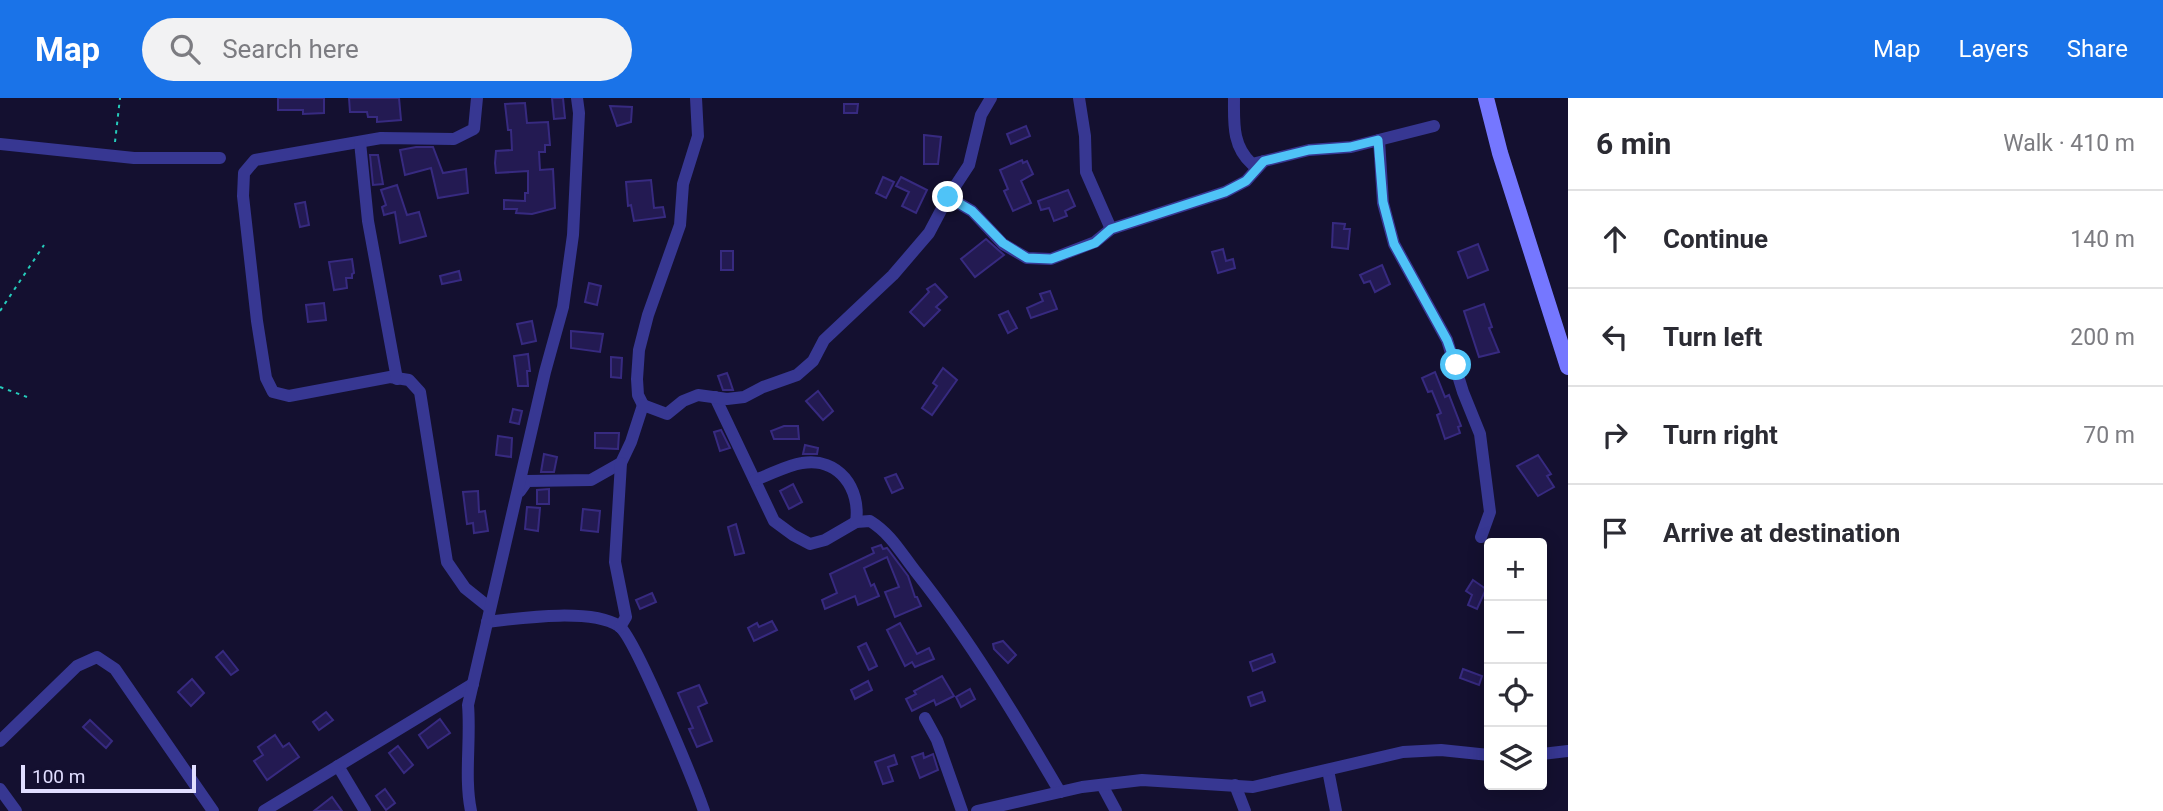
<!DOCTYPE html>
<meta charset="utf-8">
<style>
:root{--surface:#fff;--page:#f2f2f3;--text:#2b2b33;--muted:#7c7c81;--line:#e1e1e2;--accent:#1a73e8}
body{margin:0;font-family:Roboto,sans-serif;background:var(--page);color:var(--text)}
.controls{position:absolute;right:21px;bottom:21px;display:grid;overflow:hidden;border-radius:7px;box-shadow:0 4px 18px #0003}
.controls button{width:63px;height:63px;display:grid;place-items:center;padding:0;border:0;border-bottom:2px solid var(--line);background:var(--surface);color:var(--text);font:35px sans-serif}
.scale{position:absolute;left:21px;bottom:18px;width:175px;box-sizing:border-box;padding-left:7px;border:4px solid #e1deff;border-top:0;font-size:19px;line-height:24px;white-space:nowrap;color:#e1deff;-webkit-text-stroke:5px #141030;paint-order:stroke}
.stop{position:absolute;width:21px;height:21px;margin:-16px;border:5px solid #4fc3f7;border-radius:50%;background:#fff}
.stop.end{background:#4fc3f7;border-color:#fff;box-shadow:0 2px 7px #0008}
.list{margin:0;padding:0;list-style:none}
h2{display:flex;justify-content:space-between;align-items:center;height:91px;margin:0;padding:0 28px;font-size:30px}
h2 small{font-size:23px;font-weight:400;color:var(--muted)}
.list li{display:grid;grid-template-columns:46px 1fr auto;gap:21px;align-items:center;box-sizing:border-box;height:98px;padding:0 28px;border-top:2px solid var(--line)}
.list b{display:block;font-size:26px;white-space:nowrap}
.list em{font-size:23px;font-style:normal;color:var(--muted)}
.icon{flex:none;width:38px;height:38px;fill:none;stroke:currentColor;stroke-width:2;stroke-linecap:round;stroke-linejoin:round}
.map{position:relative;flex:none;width:1568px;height:713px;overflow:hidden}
header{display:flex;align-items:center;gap:42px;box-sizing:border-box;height:98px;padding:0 35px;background:var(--accent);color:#fff}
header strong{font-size:33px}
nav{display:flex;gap:38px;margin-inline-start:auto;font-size:24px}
.search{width:490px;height:63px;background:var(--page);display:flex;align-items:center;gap:18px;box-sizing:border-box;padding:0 24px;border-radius:38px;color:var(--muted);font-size:26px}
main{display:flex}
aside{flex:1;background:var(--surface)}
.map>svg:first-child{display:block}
.building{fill:#231a52;stroke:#372a80;stroke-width:2}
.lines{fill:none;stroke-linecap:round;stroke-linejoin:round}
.path{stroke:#25ccbb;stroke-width:2;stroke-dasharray:3.5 5;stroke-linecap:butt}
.street{stroke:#373792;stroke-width:12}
.secondary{stroke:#7577ff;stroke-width:16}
.route{stroke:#4fc3f7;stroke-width:9}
</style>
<header>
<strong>Map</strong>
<div class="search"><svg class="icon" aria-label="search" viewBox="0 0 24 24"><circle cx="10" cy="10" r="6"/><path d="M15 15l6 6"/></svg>Search here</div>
<nav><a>Map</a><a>Layers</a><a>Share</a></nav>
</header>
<main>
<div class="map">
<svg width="1568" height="713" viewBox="0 0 1568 713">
<rect width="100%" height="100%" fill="#141030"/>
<!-- building -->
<g class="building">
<path d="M278,0H324V15L303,16V12H278Z"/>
<path d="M349,0H399L401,22L377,24V19H368L367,14H350Z"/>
<path d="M552,0H563L565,20L554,21Z"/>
<path d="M525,5L527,25L548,24L550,47H545V54H539L540,72L553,71L555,110L532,116L516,115L517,111H504V102L525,103V95H528V73L496,75L495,65L496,53L512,52L511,32H508L505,6Z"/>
<path d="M844,6H858L857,15H844Z"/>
<path d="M610,8L632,9L631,24L617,28Z"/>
<path d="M1026,28L1030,38L1011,46L1007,36Z"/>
<path d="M924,37L941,39L938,66H924Z"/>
<path d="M416,49H433L443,75L466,71L468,95L438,100L431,70L405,77L400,52Z"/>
<path d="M370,57H378L383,86L373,87Z"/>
<path d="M1022,62L1023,65L1027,63L1033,76L1021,83L1031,105L1013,113L1004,93L1008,91L1000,72Z"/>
<path d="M883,79L894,84L886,100L876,95Z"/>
<path d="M901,79L927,92L916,115L902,108L909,94L896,88Z"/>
<path d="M651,82L654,110L663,109L665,119L634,123L631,107L628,108L626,84Z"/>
<path d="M397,87L407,117L419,114L426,138L400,145L395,114L384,117L382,109L386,107L381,92Z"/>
<path d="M1068,92L1075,108L1065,113L1067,118L1054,123L1049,110L1041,112L1038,103Z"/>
<path d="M305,104L309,127L300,129L295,106Z"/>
<path d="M1333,125L1345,126L1344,131H1350L1348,151L1332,149Z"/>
<path d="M986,141L1004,157L975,179L961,161Z"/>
<path d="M1478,146L1488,172L1468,180L1458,154Z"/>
<path d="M1223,151L1226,163L1233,161L1235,170L1218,175L1212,154Z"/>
<rect x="721" y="153" width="12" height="19"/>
<path d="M352,161L354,175L352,176V180H346L347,190L334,192L329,164Z"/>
<path d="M1382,167L1390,186L1375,194L1370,183L1364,185L1360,177Z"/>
<path d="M459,173L461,182L442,186L440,178Z"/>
<path d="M589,185L601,188L597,207L585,204Z"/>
<path d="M935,186L947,199L936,209L940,212L924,228L910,214L929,194L927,191Z"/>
<path d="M1050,193L1057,211L1031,220L1027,210L1043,203L1040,196Z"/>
<path d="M324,205L326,222L308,224L306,207Z"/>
<path d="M1484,206L1492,229L1489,230L1499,254L1479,259L1464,213Z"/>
<path d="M1008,213L1017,230L1008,235L999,217Z"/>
<path d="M532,223L536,243L522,246L517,226Z"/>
<path d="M571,233L603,236L600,254L571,250Z"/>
<path d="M528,256L530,273H527L528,288H518L514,258Z"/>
<path d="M611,259L622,260L621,280L611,279Z"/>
<path d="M943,270L957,282L932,317L922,310L937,288L933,285Z"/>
<path d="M1435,274L1445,299L1449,297L1461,328L1458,329L1460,335L1445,341L1437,317L1441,315L1432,293L1428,294L1422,280Z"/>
<path d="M727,275L729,280L733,292H723L718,278Z"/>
<path d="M818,293L833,313L823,322L806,303Z"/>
<path d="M513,311L522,313L519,326L510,324Z"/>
<path d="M784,328H798L799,341H774L771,333Z"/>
<path d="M721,332L730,350L720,353L714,334Z"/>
<path d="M595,335H619L618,351L595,350Z"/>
<path d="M498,338L512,340L511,359L496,357Z"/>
<path d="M805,347L818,350L817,356H803Z"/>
<path d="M544,356L557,359L554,374H541Z"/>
<path d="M1538,357L1551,376L1547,378L1554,389L1538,398L1517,368Z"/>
<path d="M896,376L903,390L892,395L885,380Z"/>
<path d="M793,386L802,404L789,411L780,393Z"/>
<path d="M549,391V406H537V392Z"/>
<path d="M478,393L479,414L485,413L488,433L474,435L473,425L467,426L463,394Z"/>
<path d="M527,409L540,410L538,433L525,431Z"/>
<path d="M583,411L600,413L598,434L581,432Z"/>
<path d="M736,426L744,455L735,457L728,429Z"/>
<path d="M881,447L883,451L887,450L908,478L915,499H917L921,508L895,519L885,494L899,489L887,459L864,470L871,488L874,486L879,498L858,507L855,498L825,511L822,502L837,495L830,476L874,455L872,450Z"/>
<path d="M1473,482L1486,491L1477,511L1468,507L1472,497L1466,493Z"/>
<path d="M652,495L656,504L640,511L636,502Z"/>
<path d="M772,523L777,532L754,543L748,530L757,525L759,529Z"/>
<path d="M900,525L917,556L929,550L934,561L915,569L912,564L905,568L887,532Z"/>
<path d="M1003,543L1016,557L1008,565L994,551L993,546Z"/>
<path d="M866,545L877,568L869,572L858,549Z"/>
<path d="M223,553L238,572L231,577L216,559Z"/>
<path d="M1272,556L1275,564L1253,573L1250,564Z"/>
<path d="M1463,571L1482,578L1479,587L1460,580Z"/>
<path d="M942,578L954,598L936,607L934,602L912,613L906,601L916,596L914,593Z"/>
<path d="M192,581L204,595L191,608L178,594Z"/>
<path d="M868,583L872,592L855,601L851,592Z"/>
<path d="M699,587L707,605L698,609L712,643L697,649L689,631L693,630L678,595Z"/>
<path d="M970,591L975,601L961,609L956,599Z"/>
<path d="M1262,594L1265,603L1251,608L1248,599Z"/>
<path d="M326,614L333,622L319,632L313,624Z"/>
<path d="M440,621L450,635L428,650L419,637Z"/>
<path d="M90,622L112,643L106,650L83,629Z"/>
<path d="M275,637L283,649L289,645L299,659L267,682L254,663L263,657L258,649Z"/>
<path d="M398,648L413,667L404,675L389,655Z"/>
<path d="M923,655L924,660L933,656L938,672L920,680L912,659Z"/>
<path d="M894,657L897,666L888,669L893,683L883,686L875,664Z"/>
<path d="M385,691L395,705L386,712L376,698Z"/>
<path d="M332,699L342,713H314Z"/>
</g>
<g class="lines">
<!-- path -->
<g class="path">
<path d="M115,44L120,0"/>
<path d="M0,213L44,147"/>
<path d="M0,289L27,299"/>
</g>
<!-- street -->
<g class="street">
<path d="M477,0L474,31L454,41L381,40L255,62L244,75L243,98L257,223L266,280L273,294L289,298L390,279L409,282L420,294L447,464L465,490L490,510"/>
<path d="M1079,0L1085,38L1086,74L1111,131"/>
<path d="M1234,0C1234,25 1232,48 1252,66L1309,52L1351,49L1434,28"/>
<path d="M1379,42L1383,105L1394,146L1447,242L1463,294L1480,336L1490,414L1481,439"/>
<path d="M360,44L368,123L397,281"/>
<path d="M0,46L134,60H220"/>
<path d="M948,99L972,113L1003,146L1027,160L1051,161L1095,144L1111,131L1225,94L1246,83L1264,63"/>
<path d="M715,299L774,423L793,437L810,446L825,442L856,424L870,423C891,436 901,455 916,474C970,542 1016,619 1060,694"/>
<path d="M643,307L638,297L637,281L639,252L648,217L680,127L683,86L698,38L696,0"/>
<path d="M755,382C770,377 787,367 802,365C839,359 861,391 856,424"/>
<path d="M520,393L527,383L591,382L621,365L631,344L643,307L667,316L683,303L698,297L727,301L744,299L763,289L797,277L813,263L824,242L893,177L929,135L948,99L969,67L981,17L991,0"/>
<path d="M487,524C520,520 591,510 619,528C635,539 695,687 704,713"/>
<path d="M620,529L626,519L615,464L621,365"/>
<path d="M925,620L937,642L962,713"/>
<path d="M0,643L77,568L97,559L115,571L213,713"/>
<path d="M1542,656L1568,653"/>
<path d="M338,668L365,713"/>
<path d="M1328,672L1336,713"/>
<path d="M1102,687L1116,713"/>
<path d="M1235,687L1245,713"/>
<path d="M0,691L16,713"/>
<path d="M264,713L473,586"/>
<path d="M471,713C464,679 471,642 468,607L545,274L563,209L573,137L579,15L577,0"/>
<path d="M977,713L1082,689L1142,682L1253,689L1403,654L1441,652L1489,657"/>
</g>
<!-- secondary -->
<path class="secondary" d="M1486,0L1500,55L1568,269"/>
</g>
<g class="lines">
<!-- route -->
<path class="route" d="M948,99L972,113L1003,145L1027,160L1051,161L1095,145L1111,131L1225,94L1246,83L1264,63L1309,52L1350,49L1378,42L1383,104L1394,146L1447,242L1456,267"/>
</g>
</svg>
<div class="controls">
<button>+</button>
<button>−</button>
<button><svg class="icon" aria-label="locate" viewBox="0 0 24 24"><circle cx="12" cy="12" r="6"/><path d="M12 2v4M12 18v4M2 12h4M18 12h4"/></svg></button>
<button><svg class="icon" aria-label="layers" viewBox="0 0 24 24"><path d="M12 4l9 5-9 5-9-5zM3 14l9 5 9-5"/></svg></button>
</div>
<div class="scale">100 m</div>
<div class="stop" style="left:1456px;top:267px"></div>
<div class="stop end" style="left:948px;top:99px"></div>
</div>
<aside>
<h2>6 min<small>Walk · 410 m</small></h2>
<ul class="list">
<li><svg class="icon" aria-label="ahead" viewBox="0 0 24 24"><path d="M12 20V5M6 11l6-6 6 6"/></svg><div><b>Continue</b></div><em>140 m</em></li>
<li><svg class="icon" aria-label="left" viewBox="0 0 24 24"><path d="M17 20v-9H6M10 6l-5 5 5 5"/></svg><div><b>Turn left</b></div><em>200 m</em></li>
<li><svg class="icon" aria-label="right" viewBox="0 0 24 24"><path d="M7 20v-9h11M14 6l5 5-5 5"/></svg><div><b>Turn right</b></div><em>70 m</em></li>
<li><svg class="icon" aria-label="arrive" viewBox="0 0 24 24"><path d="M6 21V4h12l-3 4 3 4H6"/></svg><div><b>Arrive at destination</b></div></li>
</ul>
</aside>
</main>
